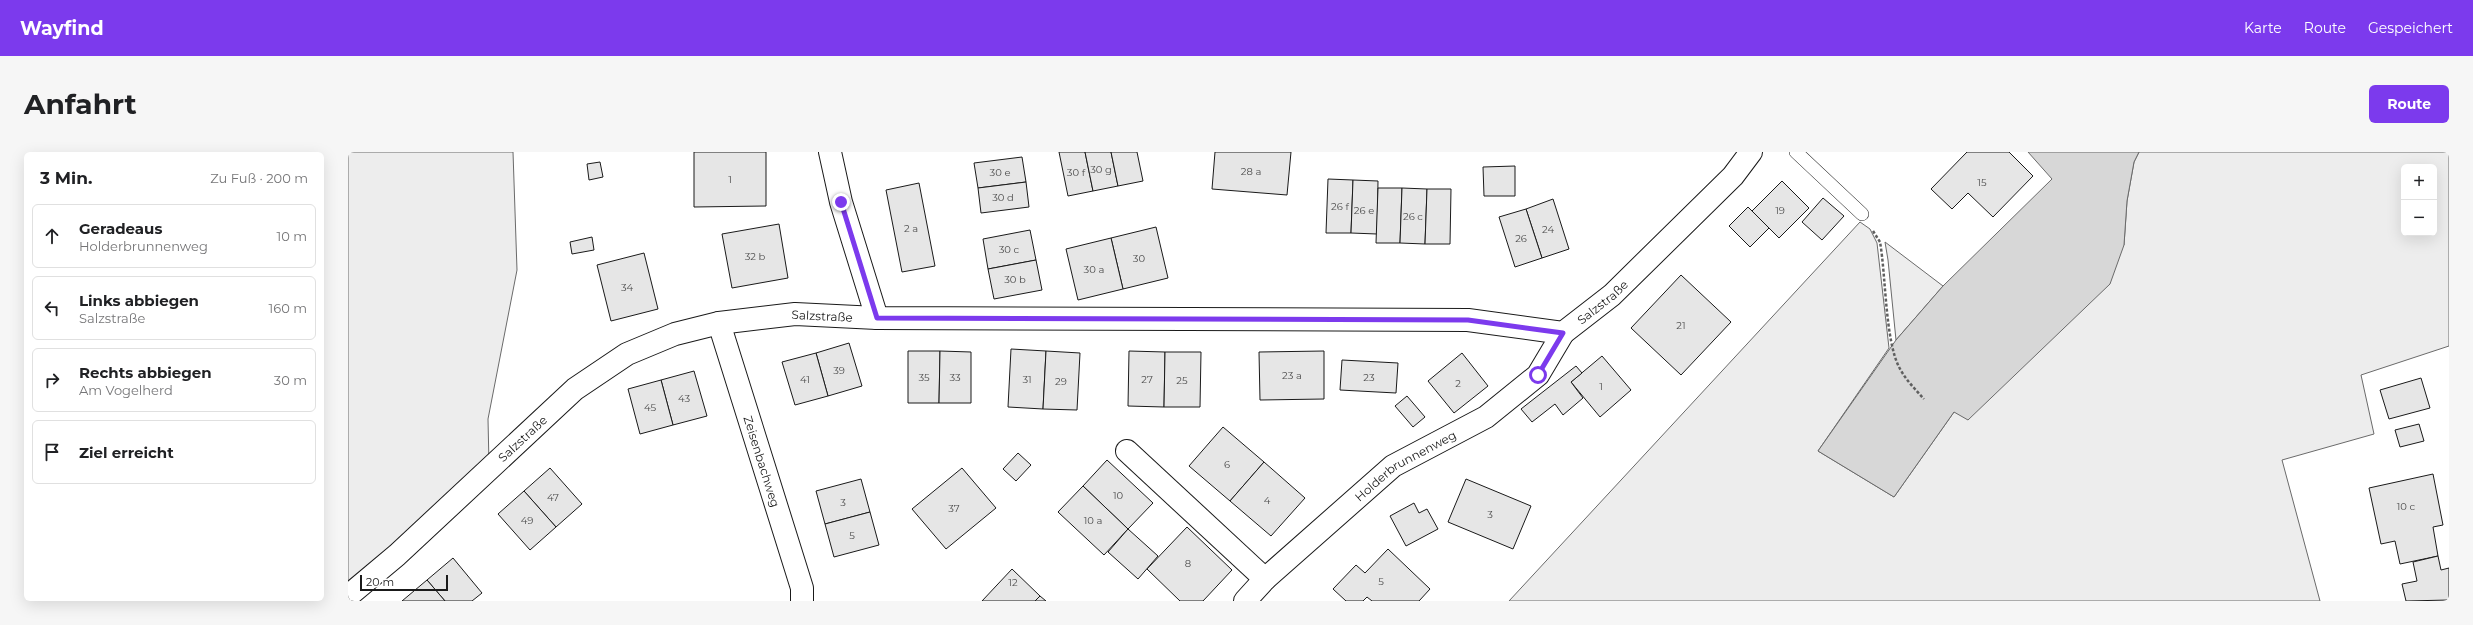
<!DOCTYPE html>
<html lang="de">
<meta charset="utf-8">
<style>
:root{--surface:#fff;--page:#f6f6f6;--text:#202124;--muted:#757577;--line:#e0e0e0;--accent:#7c3aed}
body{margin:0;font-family:Montserrat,sans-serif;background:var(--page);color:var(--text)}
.controls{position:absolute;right:12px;top:12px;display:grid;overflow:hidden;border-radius:6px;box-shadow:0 4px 16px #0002}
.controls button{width:36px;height:36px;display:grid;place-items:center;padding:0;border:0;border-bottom:1px solid var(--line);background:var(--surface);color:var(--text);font:20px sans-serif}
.scale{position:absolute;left:12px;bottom:10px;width:88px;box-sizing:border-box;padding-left:4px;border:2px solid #1a1a1a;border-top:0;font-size:11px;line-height:14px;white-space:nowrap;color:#1a1a1a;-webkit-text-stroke:3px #fff;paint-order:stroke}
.stop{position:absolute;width:12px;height:12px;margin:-9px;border:3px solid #7c3aed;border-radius:50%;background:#fff}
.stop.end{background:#7c3aed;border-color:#fff;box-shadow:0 1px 4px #0008}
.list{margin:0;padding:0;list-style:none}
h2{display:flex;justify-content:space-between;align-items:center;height:52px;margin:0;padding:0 16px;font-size:17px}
h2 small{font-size:13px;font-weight:400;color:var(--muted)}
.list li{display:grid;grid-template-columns:26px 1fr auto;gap:12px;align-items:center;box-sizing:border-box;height:64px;margin:0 8px 8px;padding:0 8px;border:1px solid var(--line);border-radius:6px}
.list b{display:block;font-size:15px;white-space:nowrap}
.list p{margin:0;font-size:13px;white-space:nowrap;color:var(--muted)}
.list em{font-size:13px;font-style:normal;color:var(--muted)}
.icon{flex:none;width:22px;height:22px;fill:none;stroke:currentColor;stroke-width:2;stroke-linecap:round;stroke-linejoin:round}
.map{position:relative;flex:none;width:2101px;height:449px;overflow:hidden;border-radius:6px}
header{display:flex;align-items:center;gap:24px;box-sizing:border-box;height:56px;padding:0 20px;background:var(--accent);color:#fff}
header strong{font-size:19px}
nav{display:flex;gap:22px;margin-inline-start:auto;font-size:14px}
.intro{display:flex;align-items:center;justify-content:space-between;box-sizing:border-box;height:96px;padding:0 24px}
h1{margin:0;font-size:28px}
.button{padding:10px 18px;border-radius:6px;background:var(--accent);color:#fff;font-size:14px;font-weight:700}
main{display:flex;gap:24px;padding:0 24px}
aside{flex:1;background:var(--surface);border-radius:6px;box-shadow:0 4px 16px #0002}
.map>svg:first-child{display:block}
.built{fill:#ededed;stroke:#6a6a6a;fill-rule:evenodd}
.water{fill:#d7d7d7;stroke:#6a6a6a}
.building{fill:#e6e6e6;stroke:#1a1a1a}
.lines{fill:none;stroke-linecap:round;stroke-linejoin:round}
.lane-casing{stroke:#1a1a1a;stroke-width:14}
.street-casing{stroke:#1a1a1a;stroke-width:24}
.path{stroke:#5f5f5f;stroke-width:2.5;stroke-dasharray:3 2;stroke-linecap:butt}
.lane{stroke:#fff;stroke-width:13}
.street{stroke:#fff;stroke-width:22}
.route{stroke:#7c3aed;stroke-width:5}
.labels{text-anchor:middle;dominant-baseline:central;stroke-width:3;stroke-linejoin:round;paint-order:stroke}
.number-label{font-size:10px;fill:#4d4d4d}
.street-label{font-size:12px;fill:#1a1a1a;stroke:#fff}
</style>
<header>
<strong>Wayfind</strong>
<nav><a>Karte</a><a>Route</a><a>Gespeichert</a></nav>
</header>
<div class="intro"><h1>Anfahrt</h1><a class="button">Route</a></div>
<main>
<aside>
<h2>3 Min.<small>Zu Fuß · 200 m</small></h2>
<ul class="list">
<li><svg class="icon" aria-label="ahead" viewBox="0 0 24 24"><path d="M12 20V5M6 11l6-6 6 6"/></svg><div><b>Geradeaus</b><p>Holderbrunnenweg</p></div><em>10 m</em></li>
<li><svg class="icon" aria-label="left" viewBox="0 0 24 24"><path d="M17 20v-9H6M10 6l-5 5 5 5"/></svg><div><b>Links abbiegen</b><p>Salzstraße</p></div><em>160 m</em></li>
<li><svg class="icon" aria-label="right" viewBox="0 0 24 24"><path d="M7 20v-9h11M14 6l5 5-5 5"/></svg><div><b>Rechts abbiegen</b><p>Am Vogelherd</p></div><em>30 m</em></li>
<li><svg class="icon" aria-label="arrive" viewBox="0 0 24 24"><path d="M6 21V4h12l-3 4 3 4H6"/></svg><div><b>Ziel erreicht</b></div></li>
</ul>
</aside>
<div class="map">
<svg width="2101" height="449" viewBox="0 0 2101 449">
<rect width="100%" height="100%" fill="#fff"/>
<!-- built -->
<g class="built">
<path d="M0,0H165L169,118L140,267L141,313L0,437Z"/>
<path d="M1791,0H2101V194L2013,223L2026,282L1934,308L1972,449H1161L1512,70L1522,77L1529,91L1541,196L1470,299L1546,345L1606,260L1776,93L1779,49L1786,10ZM2056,15H2086V81H2056Z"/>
<path d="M1537,90L1595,134L1548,188L1540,108Z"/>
</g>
<!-- water -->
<path class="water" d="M1680,0H1791L1786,10L1779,49L1776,93L1762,132L1620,268L1606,260L1546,345L1470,299L1548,188L1595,134L1704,27Z"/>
<!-- building -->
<g class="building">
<path d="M346,0H418V54L346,55Z"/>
<path d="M711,0H737L745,39L720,44Z"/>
<path d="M737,0H763L770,34L745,39Z"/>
<path d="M763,0H789L795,29L770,34Z"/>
<path d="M867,0H943L939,43L864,37Z"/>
<path d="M1619,0H1661L1685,24L1645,65L1620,41L1604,57L1583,37Z"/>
<path d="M674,5L678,30L630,36L626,11Z"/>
<path d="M252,10L255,25L241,28L239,12Z"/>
<path d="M1167,14V44H1136L1135,15Z"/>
<path d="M980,27L1005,28L1003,81H978Z"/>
<path d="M1005,28L1030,29L1029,82L1003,81Z"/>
<path d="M1434,29L1461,56L1431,86L1404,59Z"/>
<path d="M678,30L681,55L633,61L630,36Z"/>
<path d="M571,31L587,114L554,120L538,38Z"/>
<path d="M1030,36H1054L1052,91H1028Z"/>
<path d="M1054,36L1079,37L1077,92L1052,91Z"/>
<path d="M1079,37H1103L1102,92H1077Z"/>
<path d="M1475,46L1496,64L1474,88L1454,70Z"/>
<path d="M1205,47L1221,97L1194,106L1178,57Z"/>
<path d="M1400,55L1421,76L1402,95L1381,74Z"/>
<path d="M1178,57L1194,106L1167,115L1151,65Z"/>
<path d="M431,72L440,126L384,136L374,82Z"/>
<path d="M808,75L820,126L775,137L763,86Z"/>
<path d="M682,78L688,108L640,117L635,87Z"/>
<path d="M244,85L246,98L224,102L222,90Z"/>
<path d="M763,86L775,137L730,148L718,97Z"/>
<path d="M296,101L310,157L263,169L249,113Z"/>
<path d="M688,108L694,138L646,147L640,117Z"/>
<path d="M1333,123L1383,170L1333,223L1283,176Z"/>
<path d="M501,191L514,234L480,244L468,201Z"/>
<path d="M663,197L698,199L695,257L660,255Z"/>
<path d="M560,199H592L591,251H560Z"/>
<path d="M592,199L623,200V251H591Z"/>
<path d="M698,199L732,201L729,258L695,257Z"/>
<path d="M781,199L817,200L816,255L780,254Z"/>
<path d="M976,199V247L912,248L911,200Z"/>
<path d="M817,200H853L852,255H816Z"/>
<path d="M468,201L480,244L447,253L434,210Z"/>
<path d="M1114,201L1140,234L1106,261L1080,229Z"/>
<path d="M1254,204L1283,238L1252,265L1223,230Z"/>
<path d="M994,208L1050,211L1048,241L992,238Z"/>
<path d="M1228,214L1234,221L1223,230L1235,246L1215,263L1207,252L1184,270L1173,257Z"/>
<path d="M346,219L359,264L325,273L313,228Z"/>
<path d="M2073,226L2082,256L2041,267L2032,238Z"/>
<path d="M313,228L325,273L292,282L280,237Z"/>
<path d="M1059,244L1077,265L1065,275L1047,254Z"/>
<path d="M2071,272L2076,289L2052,295L2047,278Z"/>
<path d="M875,275L916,310L882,349L841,314Z"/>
<path d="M670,301L683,313L668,329L655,317Z"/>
<path d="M759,308L805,351L780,377L735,334Z"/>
<path d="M916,310L957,346L923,384L882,349Z"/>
<path d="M202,316L234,352L208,375L176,339Z"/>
<path d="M614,316L648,356L598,397L564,357Z"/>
<path d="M2085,322L2095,373L2085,375L2090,404L2052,412L2047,389L2033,392L2021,336Z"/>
<path d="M513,327L522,360L477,372L468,339Z"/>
<path d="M1118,327L1183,354L1165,397L1100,370Z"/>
<path d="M735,334L780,377L756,403L710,360Z"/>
<path d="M176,339L208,375L182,398L150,362Z"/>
<path d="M1066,351L1071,361L1079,357L1090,377L1058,394L1042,364Z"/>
<path d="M522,360L531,393L486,405L477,372Z"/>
<path d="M839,375L884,418L855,449H832L799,417Z"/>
<path d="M780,377L810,404L790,427L760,400Z"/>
<path d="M1040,397L1082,437L1071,449H1024L1019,445L1015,449H998L985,437L1008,413L1017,421Z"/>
<path d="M2090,404L2093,418L2101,416V448L2058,449L2054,432L2069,429L2065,410Z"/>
<path d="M105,406L134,441L124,449H97L79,428Z"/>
<path d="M664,417L692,444L687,449H634Z"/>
<path d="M79,428L97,449H54Z"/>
<path d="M692,444L698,449H687Z"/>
</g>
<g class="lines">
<!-- lane casing -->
<g class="lane-casing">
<path id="lane" d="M1448,0L1514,62"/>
</g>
<!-- street casing -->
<g class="street-casing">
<g id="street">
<path d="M482,0L493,50L529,166"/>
<path id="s1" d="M371,171L454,436V449"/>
<path d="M779,299L917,427"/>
<path id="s2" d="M0,444L49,403L227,237L279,202L327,182L371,171L447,162L529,166L1120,168L1215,181L1264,143L1385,24L1403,0"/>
<path id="s3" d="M897,449L917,427L1045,314L1138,265L1190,223L1215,181"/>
</g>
</g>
<!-- path -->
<path class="path" d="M1525,79L1532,90C1538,124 1537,187 1551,215C1557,227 1567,237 1576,247"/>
<!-- lane -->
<use href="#lane" class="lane"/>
<!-- street -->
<use href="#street" class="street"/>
</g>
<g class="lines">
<!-- route -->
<path class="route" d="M493,50L529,166L1120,168L1215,181L1190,223"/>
</g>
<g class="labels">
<!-- number labels -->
<g class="number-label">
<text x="753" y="17">30 g</text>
<text x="903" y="19">28 a</text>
<text x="652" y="20">30 e</text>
<text x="728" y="20">30 f</text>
<text x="382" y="27">1</text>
<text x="1634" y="30">15</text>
<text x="655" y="45">30 d</text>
<text x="992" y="54">26 f</text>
<text x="1016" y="58">26 e</text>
<text x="1432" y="58">19</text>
<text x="1065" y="64">26 c</text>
<text x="563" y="76">2 a</text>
<text x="1200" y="77">24</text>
<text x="1173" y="86">26</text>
<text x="661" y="97">30 c</text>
<text x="407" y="104">32 b</text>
<text x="791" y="106">30</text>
<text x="746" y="117">30 a</text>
<text x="667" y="127">30 b</text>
<text x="279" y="135">34</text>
<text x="1333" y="173">21</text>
<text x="491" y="218">39</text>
<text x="944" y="223">23 a</text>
<text x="576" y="225">35</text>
<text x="607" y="225">33</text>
<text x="1021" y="225">23</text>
<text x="457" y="227">41</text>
<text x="679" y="227">31</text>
<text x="799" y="227">27</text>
<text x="834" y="228">25</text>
<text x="713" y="229">29</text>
<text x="1110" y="231">2</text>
<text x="1253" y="234">1</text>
<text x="336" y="246">43</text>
<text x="302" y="255">45</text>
<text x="879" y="312">6</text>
<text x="770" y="343">10</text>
<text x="205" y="345">47</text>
<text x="919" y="348">4</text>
<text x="495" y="350">3</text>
<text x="2058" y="354">10 c</text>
<text x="606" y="356">37</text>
<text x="1142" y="362">3</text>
<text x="179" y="368">49</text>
<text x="745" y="368">10 a</text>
<text x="504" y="383">5</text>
<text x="840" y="411">8</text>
<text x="1033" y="429">5</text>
<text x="665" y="430">12</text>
</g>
<!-- street labels -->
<g class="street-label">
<text stroke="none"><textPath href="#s2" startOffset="1363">Salzstraße</textPath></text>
<text stroke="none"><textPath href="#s2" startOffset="571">Salzstraße</textPath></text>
<text stroke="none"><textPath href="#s2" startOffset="235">Salzstraße</textPath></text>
<text stroke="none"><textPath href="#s1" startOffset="145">Zeisenbachweg</textPath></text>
<text stroke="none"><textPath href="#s3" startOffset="211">Holderbrunnenweg</textPath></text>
</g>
</g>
</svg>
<div class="controls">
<button>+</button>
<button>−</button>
</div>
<div class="scale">20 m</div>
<div class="stop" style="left:1190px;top:223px"></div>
<div class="stop end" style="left:493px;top:50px"></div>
</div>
</main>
